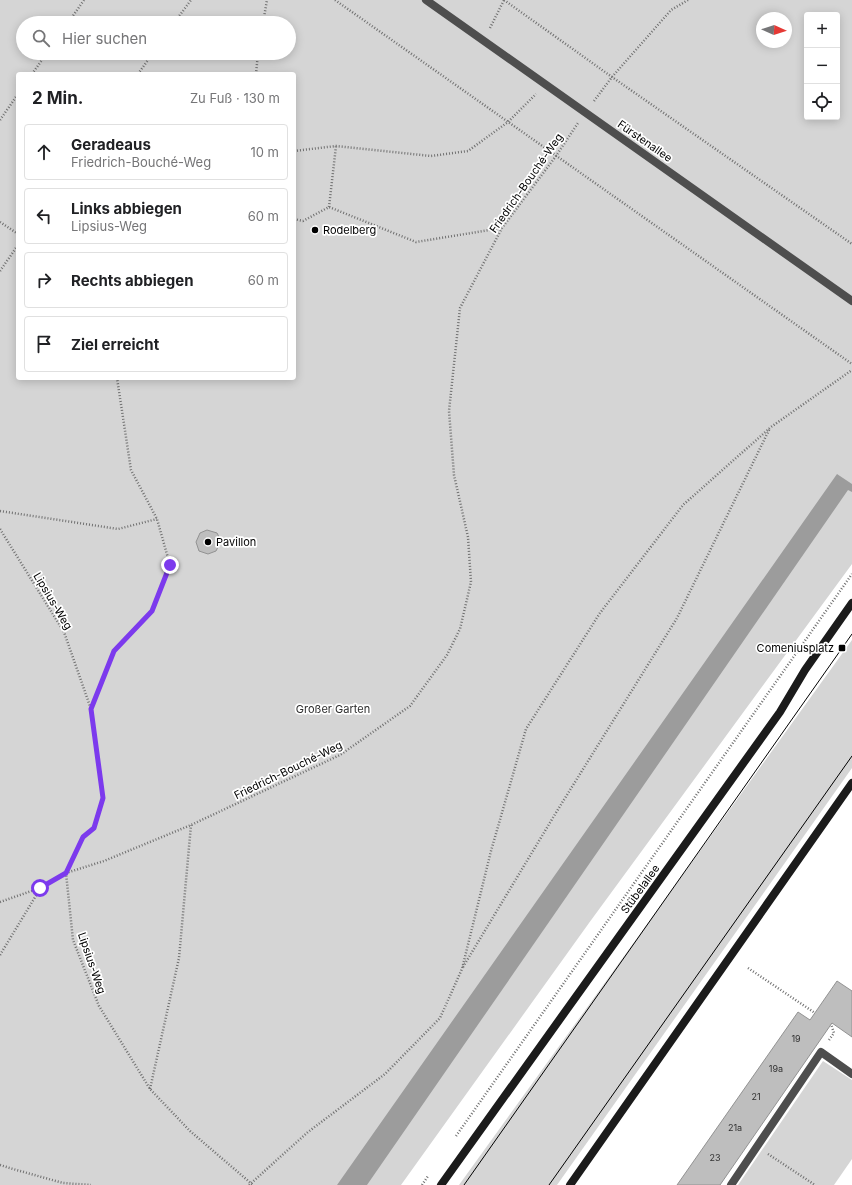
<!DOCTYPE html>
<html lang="de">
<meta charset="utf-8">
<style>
:root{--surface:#fff;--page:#f6f6f6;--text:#202124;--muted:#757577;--line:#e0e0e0}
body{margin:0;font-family:Inter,sans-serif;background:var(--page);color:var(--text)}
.controls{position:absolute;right:12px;top:12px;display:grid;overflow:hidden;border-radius:4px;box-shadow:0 2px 10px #0003}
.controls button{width:36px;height:36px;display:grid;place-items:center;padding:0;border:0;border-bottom:1px solid var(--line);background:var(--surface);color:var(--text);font:20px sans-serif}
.compass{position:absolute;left:756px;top:12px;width:36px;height:36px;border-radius:50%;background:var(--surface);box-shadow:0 2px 10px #0003;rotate:93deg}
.stop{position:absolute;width:12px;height:12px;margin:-9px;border:3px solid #7c3aed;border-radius:50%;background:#fff}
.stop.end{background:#7c3aed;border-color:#fff;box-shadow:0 1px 4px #0008}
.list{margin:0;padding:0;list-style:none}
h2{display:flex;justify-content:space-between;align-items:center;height:52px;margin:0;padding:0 16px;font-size:17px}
h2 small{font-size:13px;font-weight:400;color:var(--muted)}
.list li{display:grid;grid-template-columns:26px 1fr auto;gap:12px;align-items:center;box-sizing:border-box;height:56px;margin:0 8px 8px;padding:0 8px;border:1px solid var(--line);border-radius:4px}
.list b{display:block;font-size:15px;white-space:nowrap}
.list p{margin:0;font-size:13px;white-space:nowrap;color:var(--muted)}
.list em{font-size:13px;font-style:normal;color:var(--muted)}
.icon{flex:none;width:22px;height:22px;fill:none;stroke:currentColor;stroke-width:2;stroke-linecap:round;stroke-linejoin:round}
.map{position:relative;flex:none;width:852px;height:1185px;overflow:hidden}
.search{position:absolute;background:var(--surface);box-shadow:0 2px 10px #0003;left:16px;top:16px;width:280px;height:44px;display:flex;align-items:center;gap:10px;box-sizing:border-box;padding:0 14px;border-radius:22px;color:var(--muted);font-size:15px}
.panel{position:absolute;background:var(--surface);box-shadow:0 2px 10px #0003;left:16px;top:72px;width:280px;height:308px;border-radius:4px}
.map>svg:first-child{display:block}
.green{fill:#d5d5d5;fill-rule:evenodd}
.water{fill:#9c9c9c}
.building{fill:#bebebe;stroke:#929292}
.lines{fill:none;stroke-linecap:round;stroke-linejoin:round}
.path{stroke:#707070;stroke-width:2.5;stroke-dasharray:1 2;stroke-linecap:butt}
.service{stroke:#4e4e4e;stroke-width:8}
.pedestrian{stroke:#4e4e4e;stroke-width:8}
.secondary{stroke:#1b1b1b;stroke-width:8}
.tram{stroke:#000;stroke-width:1}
.route{stroke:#7c3aed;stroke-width:5}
.poi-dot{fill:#000;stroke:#fff;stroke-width:1.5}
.labels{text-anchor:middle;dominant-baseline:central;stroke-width:3.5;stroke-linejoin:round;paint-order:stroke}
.number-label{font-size:9px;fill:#303030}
.street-label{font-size:11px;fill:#000;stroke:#fff}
.poi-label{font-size:11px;fill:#000;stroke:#fff;text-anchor:start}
.park-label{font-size:11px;fill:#2c2c2c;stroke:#fff}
</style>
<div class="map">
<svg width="852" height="1185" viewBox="0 0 852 1185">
<rect width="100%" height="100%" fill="#fff"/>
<!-- green -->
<g class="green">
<path d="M0,0H852V564L589,923L401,1185H0ZM807,15H837V117H807ZM762,18H786V42H762ZM23,23H289V53H23ZM18,74H294V378H18Z"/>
<path d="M852,640V768L557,1185H459Z"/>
<path d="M823,1061L852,1080V1159L834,1185H738Z"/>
</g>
<!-- water -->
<path class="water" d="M837,474L852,484V492L848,490L367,1185H337Z"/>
<!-- building -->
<g class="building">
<path d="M207,530L217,533L221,541L216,551L208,554L199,551L196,542L200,533Z"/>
<path d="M837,981L852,991V1037L832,1023L720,1185H677L798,1012L810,1020Z"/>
</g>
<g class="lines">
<!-- path -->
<g class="path">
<path d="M335,0L852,364"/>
<path d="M504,0L612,77L852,244"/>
<path d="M68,23L84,0"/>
<path d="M174,23L191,0"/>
<path d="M263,23L267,0"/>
<path d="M490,28L504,0"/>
<path d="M32,74L47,53"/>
<path d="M138,74L153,53"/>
<path d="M256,74L258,53"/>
<path d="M594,101L612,77L671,10L688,0"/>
<path d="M0,120L18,94"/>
<path d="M294,151L336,146L431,156L468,151L508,122L536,94"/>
<path d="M329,207L336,146"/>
<path d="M294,219L303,221L329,207L416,242L502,228"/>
<path d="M0,222L18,234"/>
<path d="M0,271L18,245"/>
<path d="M0,511L118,529L157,519"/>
<path d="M0,529L64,632L91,709L103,798L94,829L83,837L66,873L73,940L99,1006L150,1089L190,1131L253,1185"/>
<path d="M91,709L114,651L152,611L170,565L157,519L131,470L117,378"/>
<path d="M0,902L40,888L66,873L104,861L191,825L340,755L410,706L447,655L460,629L471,582L468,537L454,475L449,411L460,308L502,228L556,156L578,123"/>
<path d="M0,955L40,889"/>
<path d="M463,967L557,811L677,618L770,428"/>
<path d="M748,968L815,1013"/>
<path d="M829,1040L834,1033L831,1024"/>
<path d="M150,1089L179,958L191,825"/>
<path d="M456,1136L852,574"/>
<path d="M768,1154L815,1185"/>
<path d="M0,1165L13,1169L63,1183L91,1185"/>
<path d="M249,1185L308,1132L385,1074L440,1018L462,969L491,851L526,729L600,613L683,505L771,427L852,370"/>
<path d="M422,1185L428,1176"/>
</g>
<!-- service -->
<path class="service" d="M731,1185L821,1052L852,1074"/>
<!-- pedestrian -->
<path class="pedestrian" d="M426,0L852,301"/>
<!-- secondary -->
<g class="secondary">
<path d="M441,1185L780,712L805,670L852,603"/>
<path d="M570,1185L852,783"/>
</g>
<!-- tram -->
<g class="tram">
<path d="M464,1185L852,634"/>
<path d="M549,1185L852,756"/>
</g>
</g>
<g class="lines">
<!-- route -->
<path class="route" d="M40,888L66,873L83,837L94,828L103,798L91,709L114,651L152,611L170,565"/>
</g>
<!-- markers -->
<g class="poi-dot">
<circle cx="315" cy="230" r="4"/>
<circle cx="208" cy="542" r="4"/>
<rect x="838" y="644" width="8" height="8" rx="2"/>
</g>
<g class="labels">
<!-- number labels -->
<g class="number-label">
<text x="796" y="1038">19</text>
<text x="776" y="1068">19a</text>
<text x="756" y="1096">21</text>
<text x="735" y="1127">21a</text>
<text x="715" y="1157">23</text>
</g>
<!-- street labels -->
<g class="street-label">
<text transform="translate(645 141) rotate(35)">Fürstenallee</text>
<text transform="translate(526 183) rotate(-55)">Friedrich-Bouché-Weg</text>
<text transform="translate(53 601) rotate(59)">Lipsius-Weg</text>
<text transform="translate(288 770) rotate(-26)">Friedrich-Bouché-Weg</text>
<text transform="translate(640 889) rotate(-54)">Stübelallee</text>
<text transform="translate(92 963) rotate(71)">Lipsius-Weg</text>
</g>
<!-- poi labels -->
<g class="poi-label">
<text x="323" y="230">Rodelberg</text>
<text x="216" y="542">Pavillon</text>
<text x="834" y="648" text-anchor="end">Comeniusplatz</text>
</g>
<!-- park labels -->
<g class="park-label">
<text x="333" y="709">Großer Garten</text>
</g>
</g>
</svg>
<div class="controls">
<button>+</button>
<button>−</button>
<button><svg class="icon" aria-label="locate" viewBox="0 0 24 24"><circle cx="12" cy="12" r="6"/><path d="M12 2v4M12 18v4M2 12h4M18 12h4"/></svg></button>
</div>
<svg class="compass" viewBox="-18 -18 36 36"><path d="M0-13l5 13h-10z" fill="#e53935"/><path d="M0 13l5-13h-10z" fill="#757577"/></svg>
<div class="stop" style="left:40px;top:888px"></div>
<div class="stop end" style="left:170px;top:565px"></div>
<div class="search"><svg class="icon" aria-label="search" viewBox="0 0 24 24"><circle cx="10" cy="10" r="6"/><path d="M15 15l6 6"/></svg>Hier suchen</div>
<section class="panel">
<h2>2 Min.<small>Zu Fuß · 130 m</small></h2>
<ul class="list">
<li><svg class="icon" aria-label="ahead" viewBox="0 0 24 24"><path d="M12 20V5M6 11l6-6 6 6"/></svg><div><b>Geradeaus</b><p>Friedrich-Bouché-Weg</p></div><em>10 m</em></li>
<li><svg class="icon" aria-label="left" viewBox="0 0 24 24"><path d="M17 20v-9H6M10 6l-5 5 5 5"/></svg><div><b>Links abbiegen</b><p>Lipsius-Weg</p></div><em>60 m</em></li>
<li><svg class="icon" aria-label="right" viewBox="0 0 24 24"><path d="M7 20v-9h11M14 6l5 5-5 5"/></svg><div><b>Rechts abbiegen</b></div><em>60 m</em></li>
<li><svg class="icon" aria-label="arrive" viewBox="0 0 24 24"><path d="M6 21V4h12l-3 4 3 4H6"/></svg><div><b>Ziel erreicht</b></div></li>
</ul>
</section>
</div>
